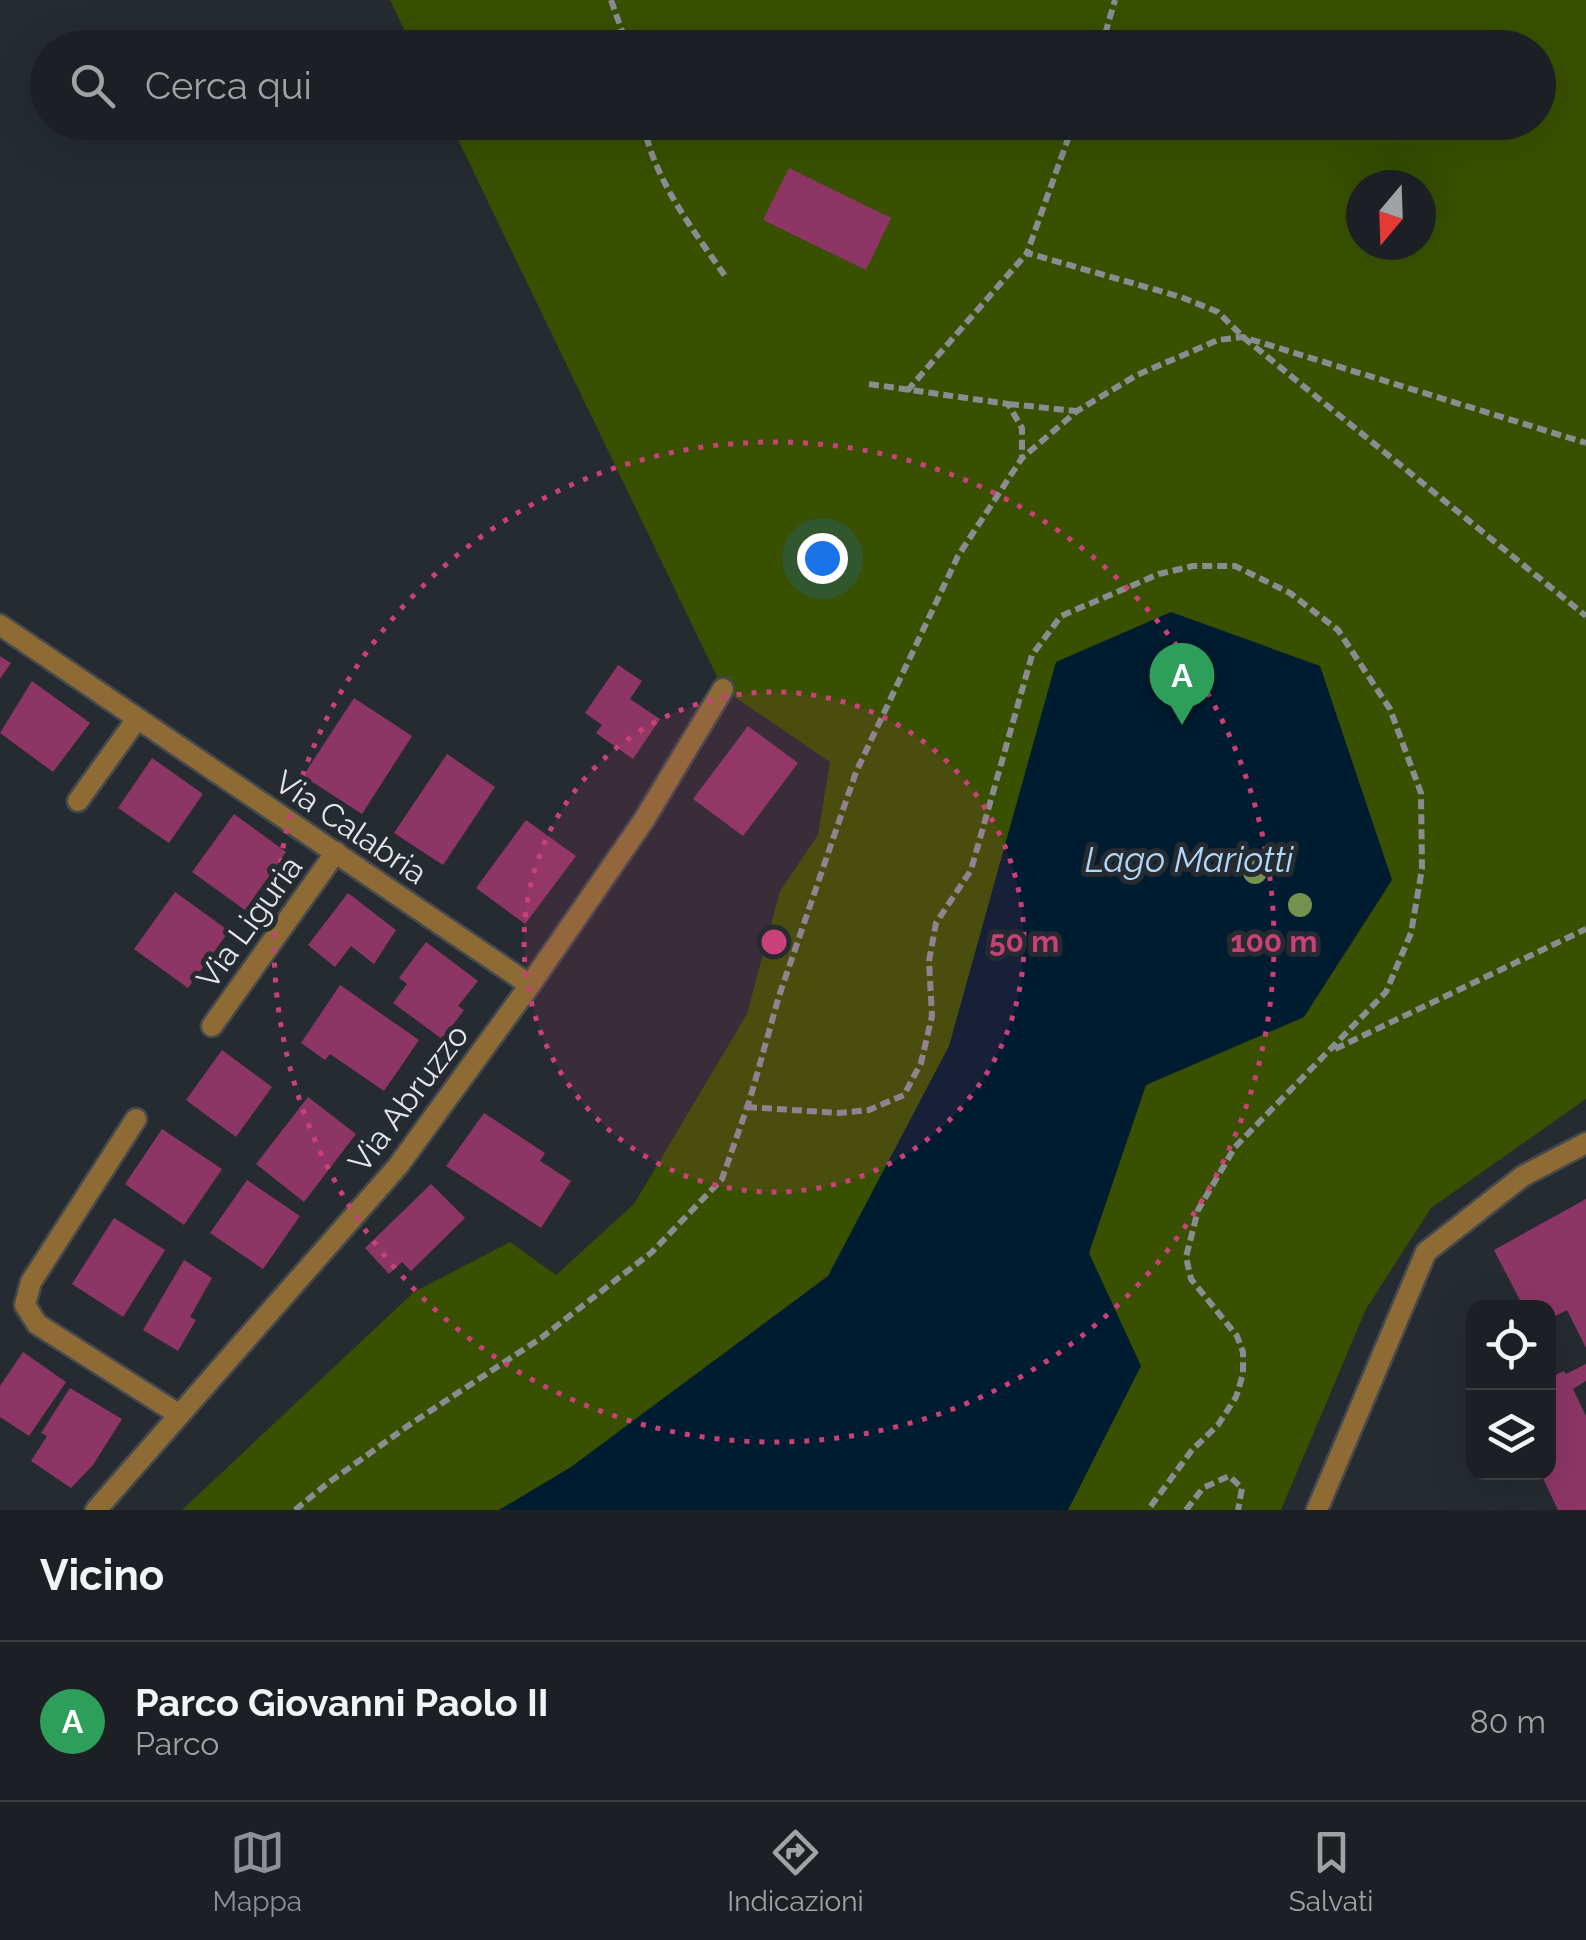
<!DOCTYPE html>
<html lang="it">
<style>
:root{--surface:#1c2024;--page:#292d31;--text:#f1f3f6;--muted:#a0a3a6;--line:#3a3e41;--accent:#8c9099}
body{margin:0;font-family:Raleway,sans-serif;background:var(--page);color:var(--text)}
.controls{position:absolute;right:30px;bottom:30px;display:grid;overflow:hidden;border-radius:20px;box-shadow:0 10px 40px #0002}
.controls button{width:90px;height:90px;display:grid;place-items:center;padding:0;border:0;border-bottom:2px solid var(--line);background:var(--surface);color:var(--text);font:50px sans-serif}
.compass{position:absolute;left:1346px;top:170px;width:90px;height:90px;border-radius:50%;background:var(--surface);box-shadow:0 10px 40px #0002;rotate:199deg}
.you{position:absolute;left:822px;top:558px;width:35px;height:35px;margin:-25px;border:8px solid #fff;border-radius:50%;background:#1a73e8;box-shadow:0 0 0 15px #1a73e833}
.badge{display:grid;place-items:center;width:65px;height:65px;border-radius:50%;background:var(--accent);color:#fff;font-size:32px;font-weight:700}
.pin{position:absolute;translate:-50% -82px;filter:drop-shadow(0 2px 5px #0008)}
.pin::after{content:'';position:absolute;top:52px;width:35px;height:30px;background:inherit;clip-path:polygon(0 0,100% 0,50% 100%)}
.list{margin:0;padding:0;list-style:none}
h2{display:flex;justify-content:space-between;align-items:center;height:130px;margin:0;padding:0 40px;font-size:42px}
h2 small{font-size:32px;font-weight:400;color:var(--muted)}
.list li{display:grid;grid-template-columns:65px 1fr auto;gap:30px;align-items:center;box-sizing:border-box;height:160px;padding:0 40px;border-top:2px solid var(--line)}
.list b{display:block;font-size:38px;white-space:nowrap}
.list p{margin:0;font-size:32px;white-space:nowrap;color:var(--muted)}
.list em{font-size:32px;font-style:normal;color:var(--muted)}
.icon{flex:none;width:55px;height:55px;fill:none;stroke:currentColor;stroke-width:2;stroke-linecap:round;stroke-linejoin:round}
.map{position:relative;flex:none;width:1586px;height:1510px;overflow:hidden}
.search{position:absolute;background:var(--surface);box-shadow:0 10px 40px #0002;left:30px;right:30px;top:30px;height:110px;display:flex;align-items:center;gap:25px;box-sizing:border-box;padding:0 35px;border-radius:55px;color:var(--muted);font-size:38px}
.sheet{height:290px;background:var(--surface)}
nav{display:flex;justify-content:space-around;align-items:center;box-sizing:border-box;height:140px;border-top:2px solid var(--line);background:var(--surface);font-size:28px;color:var(--muted)}
nav a{display:grid;justify-items:center;gap:5px}
nav .on{color:var(--accent)}
.map>svg:first-child{display:block}
.green{fill:#385000;fill-rule:evenodd}
.water{fill:#001c30}
.building{fill:#8d3665}
.lines{fill:none;stroke-linecap:round;stroke-linejoin:round}
.street-casing{stroke:#44494e;stroke-width:25}
.path{stroke:#898d92;stroke-width:6;stroke-dasharray:10 5;stroke-linecap:butt}
.street{stroke:#8e6b34;stroke-width:20}
.tree{fill:#759150}
.ring{fill:none;stroke:#c94178;stroke-width:5;stroke-dasharray:5 10}
.labels{text-anchor:middle;dominant-baseline:central;stroke-width:10;stroke-linejoin:round;paint-order:stroke}
.street-label{font-size:32px;fill:#e4e7eb;stroke:#252b30}
.water-label{font-size:35px;font-style:italic;fill:#afd9fa;stroke:#252b30}
.centre{fill:#c94178;stroke:#252b30;stroke-width:5}
.ring-label{font-size:30px;text-anchor:middle;font-weight:bold;fill:#c94178;stroke:#252b30;stroke-width:10;stroke-linejoin:round;paint-order:stroke}
</style>
<div class="map">
<svg width="1586" height="1510" viewBox="0 0 1586 1510">
<rect width="100%" height="100%" fill="#252b30"/>
<!-- green -->
<path class="green" d="M390,0H1586V1099L1431,1208L1366,1309L1281,1510H182L414,1292L510,1242L556,1275L634,1204L747,1014L780,891L818,835L830,762L723,689L450,123L1538,122V48H413ZM1361,185H1421V245H1361Z"/>
<!-- water -->
<path class="water" d="M1171,612L1320,666L1392,880L1304,1017L1146,1085L1089,1253L1141,1366L1068,1510H499L571,1467L828,1276L949,1046L1056,662Z"/>
<!-- building -->
<g class="building">
<path d="M789,168L891,218L866,270L763,220Z"/>
<path d="M0,656L11,663L0,679Z"/>
<path d="M618,665L642,681L630,699L660,719L633,759L596,733L602,725L585,713Z"/>
<path d="M32,681L90,723L53,772L0,733Z"/>
<path d="M354,698L412,736L362,814L303,776Z"/>
<path d="M748,726L798,763L743,836L693,799Z"/>
<path d="M447,754L495,787L443,865L394,833Z"/>
<path d="M152,758L203,794L169,843L118,808Z"/>
<path d="M234,814L286,852L245,910L192,872Z"/>
<path d="M526,820L576,856L525,924L476,888Z"/>
<path d="M175,892L229,931L188,988L134,949Z"/>
<path d="M348,893L396,930L374,964L351,946L335,967L308,945Z"/>
<path d="M426,942L478,981L458,1006L464,1010L442,1039L393,1003L407,984L399,978Z"/>
<path d="M340,985L419,1040L384,1091L330,1054L325,1060L301,1043Z"/>
<path d="M222,1050L272,1087L236,1137L186,1100Z"/>
<path d="M308,1097L356,1134L304,1202L256,1164Z"/>
<path d="M484,1113L545,1153L540,1161L571,1181L541,1228L446,1166Z"/>
<path d="M162,1129L222,1169L184,1225L125,1184Z"/>
<path d="M247,1180L300,1216L263,1269L210,1233Z"/>
<path d="M431,1184L465,1218L411,1271L402,1262L389,1274L365,1248Z"/>
<path d="M1586,1199V1348L1567,1310L1548,1320V1308H1524L1494,1250Z"/>
<path d="M114,1218L165,1250L123,1317L72,1284Z"/>
<path d="M184,1260L212,1278L190,1317L196,1320L178,1351L143,1330Z"/>
<path d="M23,1352L66,1382L29,1436L0,1417V1386Z"/>
<path d="M1586,1364V1381L1573,1389L1586,1416V1510H1558L1540,1472H1548V1378L1564,1371L1566,1374Z"/>
<path d="M70,1388L122,1419L93,1465L71,1488L31,1461L47,1436L41,1433Z"/>
</g>
<g class="lines">
<!-- street casing -->
<g class="street-casing">
<g id="street">
<path d="M0,625L530,985"/>
<path d="M78,801L137,719"/>
<path d="M212,1026L336,852"/>
<path d="M136,1119L31,1282L25,1305L37,1324L178,1414"/>
<path d="M96,1510L398,1166L530,985L644,820L723,689"/>
<path d="M1317,1510L1426,1252L1523,1176L1586,1143"/>
</g>
</g>
<!-- path -->
<g class="path">
<path d="M611,0L628,48"/>
<path d="M1101,48L1115,0"/>
<path d="M643,122C654,180 692,228 725,276"/>
<path d="M1074,122L1027,253L1181,297L1218,312L1243,337L1586,616"/>
<path d="M869,384L1008,404L1022,428V458"/>
<path d="M907,391L1027,253"/>
<path d="M1009,404L1076,411"/>
<path d="M1335,1049L1586,929"/>
<path d="M747,1107L839,1113L869,1110L904,1095L921,1063L932,1016L929,961L936,923L971,870L1032,655L1061,616L1159,574L1193,566H1235L1290,593L1338,630L1390,709L1421,793L1422,869L1411,933L1386,992L1235,1147L1198,1210L1186,1257L1191,1279L1237,1336L1243,1352V1374L1236,1397L1218,1425L1192,1450L1148,1510"/>
<path d="M295,1510L328,1483L412,1423L541,1338L652,1252L722,1179L750,1099L779,996L856,772L958,556L1022,458L1077,411L1137,375L1218,340L1243,337L1586,443"/>
<path d="M1186,1510L1203,1488L1229,1476L1242,1488L1238,1510"/>
</g>
<!-- street -->
<use href="#street" class="street"/>
</g>
<!-- trees -->
<g class="tree">
<circle cx="1255" cy="872" r="12"/>
<circle cx="1300" cy="905" r="12"/>
</g>
<!-- distance rings -->
<circle cx="774" cy="942" r="250" fill="#c94178" fill-opacity=".12"/>
<g class="ring">
<circle cx="774" cy="942" r="250"/>
<circle cx="774" cy="942" r="500"/>
</g>
<g class="labels">
<!-- street labels -->
<g class="street-label">
<text transform="translate(351 827) rotate(34)">Via Calabria</text>
<text transform="translate(249 922) rotate(-54)">Via Liguria</text>
<text transform="translate(408 1098) rotate(-53)">Via Abruzzo</text>
</g>
<!-- water labels -->
<g class="water-label">
<text x="1189" y="859">Lago Mariotti</text>
</g>
</g>
<circle cx="774" cy="942" r="15" class="centre"/>
<g class="ring-label">
<text x="1024" y="952">50 m</text>
<text x="1274" y="952">100 m</text>
</g>
</svg>
<div class="controls">
<button><svg class="icon" aria-label="locate" viewBox="0 0 24 24"><circle cx="12" cy="12" r="6"/><path d="M12 2v4M12 18v4M2 12h4M18 12h4"/></svg></button>
<button><svg class="icon" aria-label="layers" viewBox="0 0 24 24"><path d="M12 4l9 5-9 5-9-5zM3 14l9 5 9-5"/></svg></button>
</div>
<svg class="compass" viewBox="-18 -18 36 36"><path d="M0-13l5 13h-10z" fill="#e53935"/><path d="M0 13l5-13h-10z" fill="#a0a3a6"/></svg>
<div class="you"></div>
<div class="pin badge" style="left:1182px;top:725px;background:#2e9e5b">A</div>
<div class="search"><svg class="icon" aria-label="search" viewBox="0 0 24 24"><circle cx="10" cy="10" r="6"/><path d="M15 15l6 6"/></svg>Cerca qui</div>
</div>
<section class="sheet">
<h2>Vicino<small></small></h2>
<ul class="list">
<li><span class="badge" style="background:#2e9e5b">A</span><div><b>Parco Giovanni Paolo II</b><p>Parco</p></div><em>80 m</em></li>
</ul>
</section>
<nav>
<a class="on"><svg class="icon" aria-label="map" viewBox="0 0 24 24"><path d="M3 6l6-2 6 2 6-2v14l-6 2-6-2-6 2zM9 4v14M15 6v14"/></svg>Mappa</a>
<a><svg class="icon" aria-label="directions" viewBox="0 0 24 24"><path d="M12 3l9 9-9 9-9-9zM9 14v-3h6M13 9l2 2-2 2"/></svg>Indicazioni</a>
<a><svg class="icon" aria-label="saved" viewBox="0 0 24 24"><path d="M7 4h10v16l-5-4-5 4z"/></svg>Salvati</a>
</nav>
